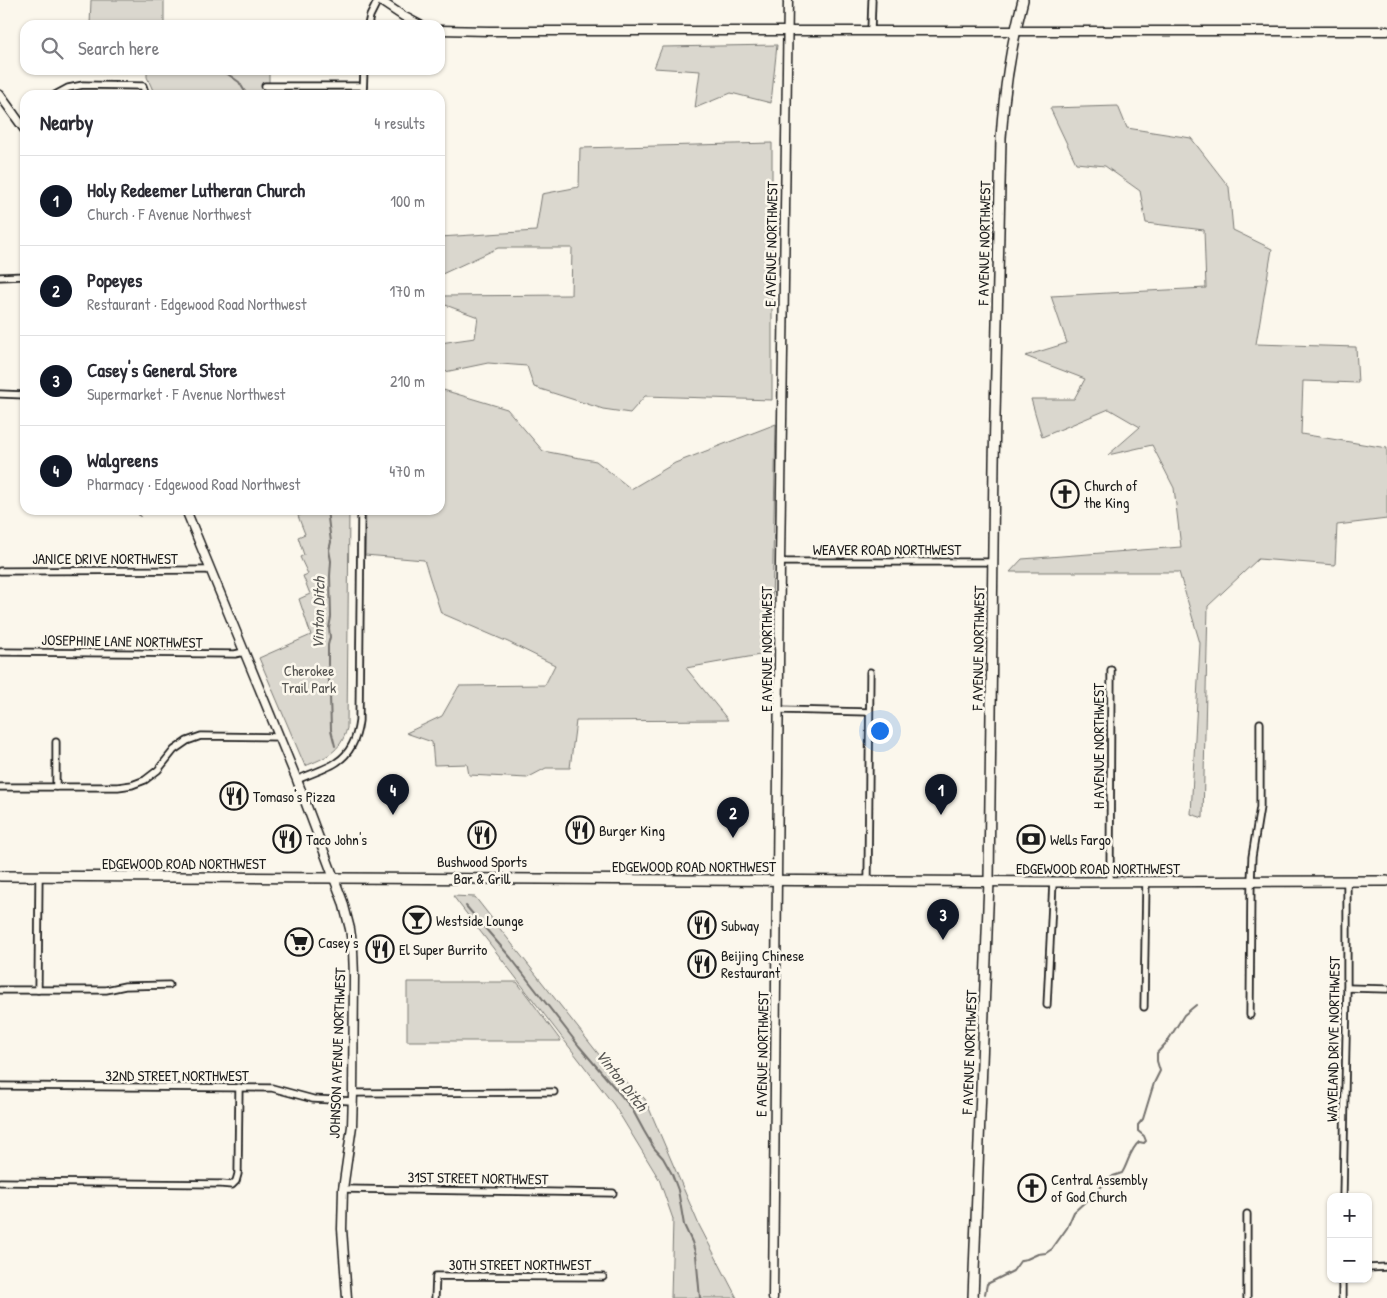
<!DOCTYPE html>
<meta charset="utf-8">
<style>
:root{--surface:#fff;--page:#f7f7f7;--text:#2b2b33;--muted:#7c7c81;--line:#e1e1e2;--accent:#111827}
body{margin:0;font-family:"Patrick Hand",sans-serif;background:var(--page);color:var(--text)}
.controls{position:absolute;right:15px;bottom:15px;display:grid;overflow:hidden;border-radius:10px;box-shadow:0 1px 4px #0004}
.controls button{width:45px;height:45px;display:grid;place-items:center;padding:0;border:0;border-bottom:1px solid var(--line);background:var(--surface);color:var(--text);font:25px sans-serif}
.you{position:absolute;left:879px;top:730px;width:18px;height:18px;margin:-12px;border:4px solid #fff;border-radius:50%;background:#1a73e8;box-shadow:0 0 0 8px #1a73e833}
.badge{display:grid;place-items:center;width:32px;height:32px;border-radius:50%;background:var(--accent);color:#fff;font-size:16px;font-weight:700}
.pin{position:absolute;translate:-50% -41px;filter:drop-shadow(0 1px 2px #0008)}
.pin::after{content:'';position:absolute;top:26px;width:18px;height:15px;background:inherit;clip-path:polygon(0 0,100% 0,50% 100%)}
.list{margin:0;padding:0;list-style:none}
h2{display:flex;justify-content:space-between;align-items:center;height:65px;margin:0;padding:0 20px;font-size:21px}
h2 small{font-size:16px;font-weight:400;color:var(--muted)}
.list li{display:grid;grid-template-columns:32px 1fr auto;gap:15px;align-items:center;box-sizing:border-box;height:90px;padding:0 20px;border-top:1px solid var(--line)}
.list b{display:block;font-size:19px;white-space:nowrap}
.list p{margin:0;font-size:16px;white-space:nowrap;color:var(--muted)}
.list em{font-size:16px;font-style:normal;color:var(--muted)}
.icon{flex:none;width:28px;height:28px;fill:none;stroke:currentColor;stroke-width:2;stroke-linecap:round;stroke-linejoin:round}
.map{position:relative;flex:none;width:1387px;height:1298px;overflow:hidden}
.search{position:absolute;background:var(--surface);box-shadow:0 1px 4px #0004;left:20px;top:20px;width:425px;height:55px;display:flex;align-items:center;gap:12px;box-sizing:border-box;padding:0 18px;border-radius:15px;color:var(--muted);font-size:19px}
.panel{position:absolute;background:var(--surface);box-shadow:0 1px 4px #0004;left:20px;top:90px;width:425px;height:425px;border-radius:15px}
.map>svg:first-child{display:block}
.green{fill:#dad7ce;stroke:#7b7a75}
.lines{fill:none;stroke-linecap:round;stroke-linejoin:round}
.stream{stroke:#74726e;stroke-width:2}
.minor-casing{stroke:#1c1c1c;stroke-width:9}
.tertiary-casing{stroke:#1c1c1c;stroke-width:11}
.secondary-casing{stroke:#1c1c1c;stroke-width:12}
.primary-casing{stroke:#1c1c1c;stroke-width:12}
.minor{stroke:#fbf7ec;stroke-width:5.5}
.tertiary{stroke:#fbf7ec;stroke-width:8}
.secondary{stroke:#fbf7ec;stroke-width:9}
.primary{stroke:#fbf7ec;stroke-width:9}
.labels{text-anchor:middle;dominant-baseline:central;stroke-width:5;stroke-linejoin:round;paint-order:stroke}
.street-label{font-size:15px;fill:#1c1c1c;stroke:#fbf7ec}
.poi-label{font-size:15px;fill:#1c1c1c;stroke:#fbf7ec;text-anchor:start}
.park-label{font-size:15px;fill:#555451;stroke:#fbf7ec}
.water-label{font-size:16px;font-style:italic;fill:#575653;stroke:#fbf7ec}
</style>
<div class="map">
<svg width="1387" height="1298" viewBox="0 0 1387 1298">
<rect width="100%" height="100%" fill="#fbf7ec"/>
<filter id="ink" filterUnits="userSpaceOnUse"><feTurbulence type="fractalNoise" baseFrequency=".02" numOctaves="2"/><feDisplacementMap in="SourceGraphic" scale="10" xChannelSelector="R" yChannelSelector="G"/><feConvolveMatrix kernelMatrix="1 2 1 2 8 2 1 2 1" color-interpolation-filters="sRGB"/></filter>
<g filter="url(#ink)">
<!-- green -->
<g class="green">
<path d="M91,0H164V25H90Z"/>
<path d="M777,45L771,103L731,93L695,108L700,71L654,68L662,47Z"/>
<path d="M147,70H269V95H155L147,77Z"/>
<path d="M1118,106L1127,128L1191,138L1229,187L1233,230L1272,249L1256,344L1356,347L1358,383L1303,381L1301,434L1387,448V519L1337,525L1335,565L1258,559L1208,606L1203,818L1191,814L1200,643L1179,572H1010L1022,559L1181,547L1174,488L1152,445L1108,455L1140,427L1109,409L1042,437L1031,399H1074L1085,379L1025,356L1067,343L1051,296L1206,288L1204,230L1146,223L1140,191L1105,166L1076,163L1050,108Z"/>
<path d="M772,143V400L645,396L630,413L603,409L534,387L527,366L488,363L440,373V343L475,338L478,317L440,303V296L571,295L572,248H498L440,275V237L536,231L542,194L579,187L580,148Z"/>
<path d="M440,389L507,409L543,451L596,461L631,489L675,463L776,424L771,653L686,668L728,720L576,721L570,768H546L527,778L469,775L467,764L434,765L432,742L406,733L442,716L459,686L545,685L555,665L508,642L441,613L424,560L365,555L366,510H440Z"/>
<path d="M305,510H349L347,728C341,752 325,758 305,766L259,658L311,635L299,599L310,594L303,576L308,574L300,557L304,555L298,537L305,534L298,516L306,513Z"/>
<path d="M453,896L475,897L604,1061L645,1099L699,1225L737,1298H671L673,1219L659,1179L614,1105Z"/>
<path d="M407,982H517L561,1041H407Z"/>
</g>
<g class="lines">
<!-- stream -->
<g class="stream">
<path d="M222,70L239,82L247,95"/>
<path d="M136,510L140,516"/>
<path d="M327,510L331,542L329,550L331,561L330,576L331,617L329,628L330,637L328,645V665L330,672L329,681L330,695L331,730L335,746"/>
<path d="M466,906L511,958L579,1046L631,1107L644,1131L654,1148L663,1158L672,1174L678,1190L684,1225L692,1242L696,1255L700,1298"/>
<path d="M985,1294L987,1284L1013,1271L1021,1260L1027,1259L1038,1254L1046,1253L1052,1249L1067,1228L1074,1212L1113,1176L1122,1173C1128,1164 1130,1149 1139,1142L1144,1143L1146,1141L1144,1136L1138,1131V1125L1143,1119L1154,1083L1160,1071L1157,1061V1053L1167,1042L1184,1015L1196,1005"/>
</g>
<!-- minor casing -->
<g class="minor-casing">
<g id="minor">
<path d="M368,25L370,16L378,0"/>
<path d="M871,30L872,0"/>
<path d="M265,86H363"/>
<path d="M55,95L68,88L83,85L143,86L146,95"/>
<path d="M363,95L364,70"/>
<path d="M0,277L25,276"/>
<path d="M0,394L25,395"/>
<path d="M780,562H993"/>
<path d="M0,571L210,570"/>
<path d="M0,652L235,654L244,652"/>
<path d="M780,710L869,712"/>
<path d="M56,742V787"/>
<path d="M297,780C307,775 329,768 337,762C351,753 357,737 359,721L361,510"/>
<path d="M0,787H118L132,785L145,780L158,770L174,750L187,741L201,736L279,737"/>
<path d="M868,881L870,672"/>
<path d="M1110,881L1111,670"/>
<path d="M1347,988L1387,989"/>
<path d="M0,990H106L125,986L169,985"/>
<path d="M38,990L39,876"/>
<path d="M1047,1005L1053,882"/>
<path d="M1144,1007L1146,881"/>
<path d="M1250,1015L1251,882L1252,857L1260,807V723"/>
<path d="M0,1086L272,1088L313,1099L353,1101"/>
<path d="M353,1093L554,1092"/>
<path d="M0,1182L221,1184L232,1185L236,1181L238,1174L239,1087"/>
<path d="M343,1189L613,1193"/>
<path d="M1343,1197L1347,988V881"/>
<path d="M1368,1268L1387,1267"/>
<path d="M435,1298L436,1276L603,1277"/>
<path d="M1247,1298V1214"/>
<path d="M1342,1298V1279"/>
</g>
</g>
<!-- tertiary casing -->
<g class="tertiary-casing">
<g id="tertiary">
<path d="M379,0L403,16L420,25"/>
<path d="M440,30L489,31H1387"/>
<path d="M0,95L25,130"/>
<path d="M186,510L297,780L343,902L350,929L353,950L354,977L353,1093L352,1126L343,1189L342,1229L347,1298"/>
<path d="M773,1298L780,562L788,0"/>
</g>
</g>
<!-- secondary casing -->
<g class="secondary-casing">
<path id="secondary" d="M973,1298L989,881L994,463L1001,138C1004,91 1011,45 1023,0"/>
</g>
<!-- primary casing -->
<g class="primary-casing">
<path id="primary" d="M0,876L1053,882L1387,881"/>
</g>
<!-- minor -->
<use href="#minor" class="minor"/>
<!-- tertiary -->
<use href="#tertiary" class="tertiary"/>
<!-- secondary -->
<use href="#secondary" class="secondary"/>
<!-- primary -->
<use href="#primary" class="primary"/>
</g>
</g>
<!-- icons -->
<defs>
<g id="church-ring" transform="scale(1.4375)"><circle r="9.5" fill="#fbf7ec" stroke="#1c1c1c" stroke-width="1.5"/><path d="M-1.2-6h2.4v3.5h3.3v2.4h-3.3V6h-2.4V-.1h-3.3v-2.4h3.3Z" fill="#1c1c1c"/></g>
<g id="restaurant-ring" transform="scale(1.4375)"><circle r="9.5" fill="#fbf7ec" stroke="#1c1c1c" stroke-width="1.5"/><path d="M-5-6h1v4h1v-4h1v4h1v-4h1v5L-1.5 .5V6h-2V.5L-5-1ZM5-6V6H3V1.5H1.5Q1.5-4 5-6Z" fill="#1c1c1c"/></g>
<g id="bank-ring" transform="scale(1.4375)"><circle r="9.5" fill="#fbf7ec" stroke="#1c1c1c" stroke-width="1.5"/><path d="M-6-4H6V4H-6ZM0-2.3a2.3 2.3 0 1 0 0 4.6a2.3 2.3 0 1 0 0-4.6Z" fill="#1c1c1c"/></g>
<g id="bar-ring" transform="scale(1.4375)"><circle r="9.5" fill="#fbf7ec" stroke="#1c1c1c" stroke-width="1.5"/><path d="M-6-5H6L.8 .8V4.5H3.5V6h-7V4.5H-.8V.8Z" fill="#1c1c1c"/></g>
<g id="supermarket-ring" transform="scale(1.4375)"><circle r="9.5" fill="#fbf7ec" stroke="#1c1c1c" stroke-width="1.5"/><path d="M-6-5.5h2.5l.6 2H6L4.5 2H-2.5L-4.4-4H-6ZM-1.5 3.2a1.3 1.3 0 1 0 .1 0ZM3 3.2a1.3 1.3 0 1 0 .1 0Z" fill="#1c1c1c"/></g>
</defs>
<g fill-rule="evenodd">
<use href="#church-ring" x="1065" y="494"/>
<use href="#restaurant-ring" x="234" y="796"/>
<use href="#restaurant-ring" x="580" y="830"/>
<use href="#restaurant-ring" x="482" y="835"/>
<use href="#restaurant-ring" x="287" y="839"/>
<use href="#bank-ring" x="1031" y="839"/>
<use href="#bar-ring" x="417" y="920"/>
<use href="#restaurant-ring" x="702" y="925"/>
<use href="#supermarket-ring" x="299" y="942"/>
<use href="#restaurant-ring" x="380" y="949"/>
<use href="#restaurant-ring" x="702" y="964"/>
<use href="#church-ring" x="1032" y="1188"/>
</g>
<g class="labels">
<!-- street labels -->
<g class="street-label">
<text transform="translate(984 243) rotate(-89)">F AVENUE NORTHWEST</text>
<text transform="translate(771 244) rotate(-89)">E AVENUE NORTHWEST</text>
<text x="887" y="549">WEAVER ROAD NORTHWEST</text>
<text x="105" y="558">JANICE DRIVE NORTHWEST</text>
<text transform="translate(122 641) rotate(1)">JOSEPHINE LANE NORTHWEST</text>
<text transform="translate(978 648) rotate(-89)">F AVENUE NORTHWEST</text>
<text transform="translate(766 649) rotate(-90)">E AVENUE NORTHWEST</text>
<text transform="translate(1098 746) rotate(-90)">H AVENUE NORTHWEST</text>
<text x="184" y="863">EDGEWOOD ROAD NORTHWEST</text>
<text x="694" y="866">EDGEWOOD ROAD NORTHWEST</text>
<text x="1098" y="868">EDGEWOOD ROAD NORTHWEST</text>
<text transform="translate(1333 1039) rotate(-89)">WAVELAND DRIVE NORTHWEST</text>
<text transform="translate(969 1052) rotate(-88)">F AVENUE NORTHWEST</text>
<text transform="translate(337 1053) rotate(-88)">JOHNSON AVENUE NORTHWEST</text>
<text transform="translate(762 1054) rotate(-89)">E AVENUE NORTHWEST</text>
<text x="177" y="1075">32ND STREET NORTHWEST</text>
<text transform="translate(478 1178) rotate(1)">31ST STREET NORTHWEST</text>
<text x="520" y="1264">30TH STREET NORTHWEST</text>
</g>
<!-- poi labels -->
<g class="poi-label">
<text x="1084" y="485">Church of<tspan x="1084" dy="17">the King</tspan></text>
<text x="253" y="796">Tomaso's Pizza</text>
<text x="599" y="830">Burger King</text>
<text x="306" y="839">Taco John's</text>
<text x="1050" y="839">Wells Fargo</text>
<text x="482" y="861" text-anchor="middle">Bushwood Sports<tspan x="482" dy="17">Bar &amp; Grill</tspan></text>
<text x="436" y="920">Westside Lounge</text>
<text x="721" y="925">Subway</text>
<text x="318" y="942">Casey's</text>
<text x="399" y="949">El Super Burrito</text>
<text x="721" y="955">Beijing Chinese<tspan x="721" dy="17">Restaurant</tspan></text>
<text x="1051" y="1179">Central Assembly<tspan x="1051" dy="17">of God Church</tspan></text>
</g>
<!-- park labels -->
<g class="park-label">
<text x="309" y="670">Cherokee<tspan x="309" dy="17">Trail Park</tspan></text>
</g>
<!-- water labels -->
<g class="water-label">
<text transform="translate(318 613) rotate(-89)">Vinton Ditch</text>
<text transform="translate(622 1080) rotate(52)">Vinton Ditch</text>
</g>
</g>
</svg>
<div class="controls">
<button>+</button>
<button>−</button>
</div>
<div class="you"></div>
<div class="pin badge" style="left:941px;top:815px">1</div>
<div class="pin badge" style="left:733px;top:838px">2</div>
<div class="pin badge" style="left:943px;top:940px">3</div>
<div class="pin badge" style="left:393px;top:815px">4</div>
<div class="search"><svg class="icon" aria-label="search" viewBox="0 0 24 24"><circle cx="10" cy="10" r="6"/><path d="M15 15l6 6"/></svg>Search here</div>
<section class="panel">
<h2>Nearby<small>4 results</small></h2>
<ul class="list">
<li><span class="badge">1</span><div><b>Holy Redeemer Lutheran Church</b><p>Church · F Avenue Northwest</p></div><em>100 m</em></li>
<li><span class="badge">2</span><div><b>Popeyes</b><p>Restaurant · Edgewood Road Northwest</p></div><em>170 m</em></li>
<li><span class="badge">3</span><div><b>Casey's General Store</b><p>Supermarket · F Avenue Northwest</p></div><em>210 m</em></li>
<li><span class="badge">4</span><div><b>Walgreens</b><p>Pharmacy · Edgewood Road Northwest</p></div><em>470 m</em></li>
</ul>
</section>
</div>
